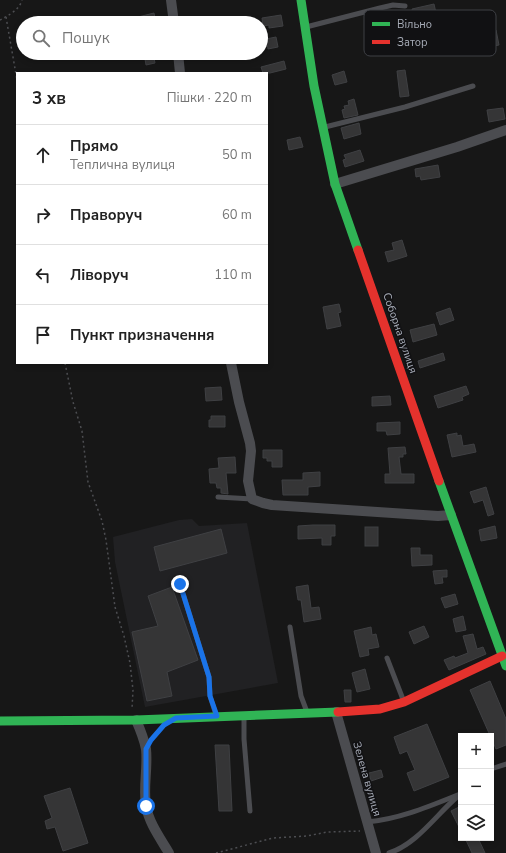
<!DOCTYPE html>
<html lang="uk">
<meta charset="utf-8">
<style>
:root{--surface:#fff;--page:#f2f2f2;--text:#222;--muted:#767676;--line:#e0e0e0}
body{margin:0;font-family:"Nunito Sans",sans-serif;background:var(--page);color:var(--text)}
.controls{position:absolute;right:12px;bottom:12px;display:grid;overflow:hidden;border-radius:0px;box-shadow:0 2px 6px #0003}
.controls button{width:36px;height:36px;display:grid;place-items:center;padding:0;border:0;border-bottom:1px solid var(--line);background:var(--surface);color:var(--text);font:20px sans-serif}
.stop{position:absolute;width:12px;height:12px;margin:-9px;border:3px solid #1a73e8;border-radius:50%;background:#fff}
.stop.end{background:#1a73e8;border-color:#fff;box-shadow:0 1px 4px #0008}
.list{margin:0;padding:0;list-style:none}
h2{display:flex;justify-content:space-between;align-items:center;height:52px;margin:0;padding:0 16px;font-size:17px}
h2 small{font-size:13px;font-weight:400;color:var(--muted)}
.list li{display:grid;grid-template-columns:26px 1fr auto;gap:12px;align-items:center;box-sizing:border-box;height:60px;padding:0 16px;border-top:1px solid var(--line)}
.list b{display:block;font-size:15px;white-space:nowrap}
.list p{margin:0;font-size:13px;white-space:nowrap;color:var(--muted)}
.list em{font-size:13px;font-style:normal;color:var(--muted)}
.icon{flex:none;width:22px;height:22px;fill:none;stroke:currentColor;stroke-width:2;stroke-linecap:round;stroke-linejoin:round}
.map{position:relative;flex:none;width:506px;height:853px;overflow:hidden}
.search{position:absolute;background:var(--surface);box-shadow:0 2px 6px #0003;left:16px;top:16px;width:252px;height:44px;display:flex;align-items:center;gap:10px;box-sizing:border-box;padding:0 14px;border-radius:22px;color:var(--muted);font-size:15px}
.panel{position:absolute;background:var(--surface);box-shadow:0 2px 6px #0003;left:16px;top:72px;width:252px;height:292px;border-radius:0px}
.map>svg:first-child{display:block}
.built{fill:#212123}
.building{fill:#353536;stroke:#3f4043}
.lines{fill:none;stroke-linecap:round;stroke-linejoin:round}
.path{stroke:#4d4e52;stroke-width:1.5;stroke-dasharray:2 3;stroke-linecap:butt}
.lane{stroke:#4b4c50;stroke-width:5}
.street{stroke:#4b4c50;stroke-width:10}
.fast{stroke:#30b455;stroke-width:9}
.jam{stroke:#e5322d;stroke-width:9}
.route{stroke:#1a73e8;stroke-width:5}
.labels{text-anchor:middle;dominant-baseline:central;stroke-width:3;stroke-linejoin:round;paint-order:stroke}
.street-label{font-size:11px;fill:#a8adb8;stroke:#111113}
.key{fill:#111113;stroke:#3e4045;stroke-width:1}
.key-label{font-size:11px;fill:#a8adb8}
</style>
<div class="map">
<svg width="506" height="853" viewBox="0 0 506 853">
<rect width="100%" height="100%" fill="#171717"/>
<!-- built -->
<path class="built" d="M192,519L199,526L247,523L278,683L145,707L115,562L113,537L179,520Z"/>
<!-- building -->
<g class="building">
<path d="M434,4L436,13L414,17L412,9Z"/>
<path d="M154,13L156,23H139L138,17Z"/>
<path d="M281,15L283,26L269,28V25L263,26L262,18Z"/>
<path d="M496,30L499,45L489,47V45L469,50V36Z"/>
<path d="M276,37L278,47L268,49L266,39Z"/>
<path d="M144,53H153L155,63L146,65Z"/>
<path d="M284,61L286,69L270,73H263L261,67Z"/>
<path d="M405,70L409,96L400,97L397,71Z"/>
<path d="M344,71L347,82L335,85L332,75Z"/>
<path d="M354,99L358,115L344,118L342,110L345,109L344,106L349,105L348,101Z"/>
<path d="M503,108L505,119L489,122L487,110Z"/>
<path d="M359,123L361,134L344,139L341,128Z"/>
<path d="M300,137L303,147L289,150L287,140Z"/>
<path d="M360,150L364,161L345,167L343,160L346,159L344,155Z"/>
<path d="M438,165L440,177L421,180L420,176L416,177L415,169Z"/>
<path d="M402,240L407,256L388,262L385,252L394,250L392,243Z"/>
<path d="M339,304L341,312L338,313L341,326L327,329L323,307Z"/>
<path d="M450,308L454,320L440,325L436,313Z"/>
<path d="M434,324L437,335L413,342L410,330Z"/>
<path d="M443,353L445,360L420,368L418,361Z"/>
<path d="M466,386L469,394L462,397L463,400L438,408L434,396Z"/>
<path d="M221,387L222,400L206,401L205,388Z"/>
<path d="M390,396L391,405L372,406V397Z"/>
<path d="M211,416H225V427H209V420H211Z"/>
<path d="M400,422V434L387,435L386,431H377V423Z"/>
<path d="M457,433V436L461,435L463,446L474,444L476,452L452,457L447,435Z"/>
<path d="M405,447L406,454H403V457H399L401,474H414V483H385V474H390L388,448Z"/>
<path d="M263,450H282V467H272V461H267V458H263Z"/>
<path d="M235,457L236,473H226L228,494L221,493V488H217L216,483H210L209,469L219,468L218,458Z"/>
<path d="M320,472V486L308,487V495H283L282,480H303V473Z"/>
<path d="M486,487L494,514L488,516L483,500L474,503L470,492Z"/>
<path d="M313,525H335V536H331V545H322V538L298,539V526Z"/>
<path d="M495,526L497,538L481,541L479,530Z"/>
<rect x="365" y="527" width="13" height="19"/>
<path d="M221,529L227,553L160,571L154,547Z"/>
<path d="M411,548H420V555H432V565L412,566Z"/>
<path d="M447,570V577H442L443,583L435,584L433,571Z"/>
<path d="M308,585L311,608L319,607L321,619L304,622L301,600H298L296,587Z"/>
<path d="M172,587L198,660L167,672L172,696L147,701L132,632L158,626L148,596Z"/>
<path d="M455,594L458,604L445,608L441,598Z"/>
<path d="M463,616L466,630L456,632L453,619Z"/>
<path d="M424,626L429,637L414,644L409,632Z"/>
<path d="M371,627L372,635L376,634L379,647L368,649L369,655L360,657L354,631Z"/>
<path d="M473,634L477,649L483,647L486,654L449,670L444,660L454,656L455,658L468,653L463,636Z"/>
<path d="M365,669L370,689L357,692L352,673Z"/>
<path d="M490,681L506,719V745L496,749L470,690Z"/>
<path d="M344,690H351V702H345Z"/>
<path d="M427,724L449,777L414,791L407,773L415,770L407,751L400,754L394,737Z"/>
<path d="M215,745H229L232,811H219Z"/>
<path d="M381,770L383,777L371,781L369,773Z"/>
<path d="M70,788L88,843L63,851L55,827L47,829L45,821L52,818L44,796Z"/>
<path d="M461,806V831L451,811Z"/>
<path d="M465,838H478L485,853H472Z"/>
</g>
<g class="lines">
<!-- path -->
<g class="path">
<path d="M6,17L17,80"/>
<path d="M0,20C8,16 20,9 22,0"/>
<path d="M65,363L73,402L82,431L88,482L102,521L106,540L115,607L124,636L130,663L133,690L132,709"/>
<path d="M153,738L160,730"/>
<path d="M216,853L273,838L307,836L327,832L360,831"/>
</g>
<!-- lane -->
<g class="lane">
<path d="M306,27L380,8L393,5L405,6"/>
<path d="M325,127L405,107L473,86"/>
<path d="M218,497L252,499"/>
<path d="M180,584L209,677L210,696L216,715"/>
<path d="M290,627L301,696L307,712"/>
<path d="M387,658L404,702"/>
<path d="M244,716V739L250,811"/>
<path d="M491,769L506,764"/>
<path d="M367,822C400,819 430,806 460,794"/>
<path d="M389,853C417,844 436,815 457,797"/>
</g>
<!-- street -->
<g class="street">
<path d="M171,0L174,23"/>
<path d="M178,53L180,73"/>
<path d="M335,184L457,147L506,130"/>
<path d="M231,363L239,402L250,443L251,451L248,481L252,499L263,503L272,505L438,516L451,515"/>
<path d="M336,712L376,853"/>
<path d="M136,720C140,729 144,739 146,749C148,768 143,787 146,806C149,823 160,838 169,853"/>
</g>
<!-- fast -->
<g class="fast">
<path d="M301,0L314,86L335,184L358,250"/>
<path d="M439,481L506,666"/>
<path d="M0,721L136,720L338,712"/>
</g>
<!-- jam -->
<g class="jam">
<path d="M358,250L439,481"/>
<path d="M338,712L380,709L404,702L502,656"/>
</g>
</g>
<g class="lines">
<!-- route -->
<path class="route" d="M146,806V749L151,740L164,725L176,718L217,716L210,696L209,677L180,584"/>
</g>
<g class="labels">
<!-- street labels -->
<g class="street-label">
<text transform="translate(400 333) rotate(71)">Соборна вулиця</text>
<text transform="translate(367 779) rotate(74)">Зелена вулиця</text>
</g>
</g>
<!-- legend -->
<rect x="364" y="10" width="132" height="46" rx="6" class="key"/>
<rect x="372" y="22" width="18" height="4" fill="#30b455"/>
<rect x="372" y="40" width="18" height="4" fill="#e5322d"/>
<g class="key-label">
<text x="397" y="28">Вільно</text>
<text x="397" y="46">Затор</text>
</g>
</svg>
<div class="controls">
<button>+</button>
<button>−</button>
<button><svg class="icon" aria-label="layers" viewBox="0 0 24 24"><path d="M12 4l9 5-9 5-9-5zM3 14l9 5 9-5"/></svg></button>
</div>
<div class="stop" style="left:146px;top:806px"></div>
<div class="stop end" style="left:180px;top:584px"></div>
<div class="search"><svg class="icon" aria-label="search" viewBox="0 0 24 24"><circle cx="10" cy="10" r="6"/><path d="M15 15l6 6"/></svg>Пошук</div>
<section class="panel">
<h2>3 хв<small>Пішки · 220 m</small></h2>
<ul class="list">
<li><svg class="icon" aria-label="ahead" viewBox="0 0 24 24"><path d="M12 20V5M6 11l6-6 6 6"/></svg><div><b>Прямо</b><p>Теплична вулиця</p></div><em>50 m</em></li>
<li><svg class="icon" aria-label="right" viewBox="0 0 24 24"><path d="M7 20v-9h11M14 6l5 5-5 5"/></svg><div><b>Праворуч</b></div><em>60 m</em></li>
<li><svg class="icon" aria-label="left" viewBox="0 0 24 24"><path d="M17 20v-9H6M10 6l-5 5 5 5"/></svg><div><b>Ліворуч</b></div><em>110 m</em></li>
<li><svg class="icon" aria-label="arrive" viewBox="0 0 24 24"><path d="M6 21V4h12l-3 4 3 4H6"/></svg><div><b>Пункт призначення</b></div></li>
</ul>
</section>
</div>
